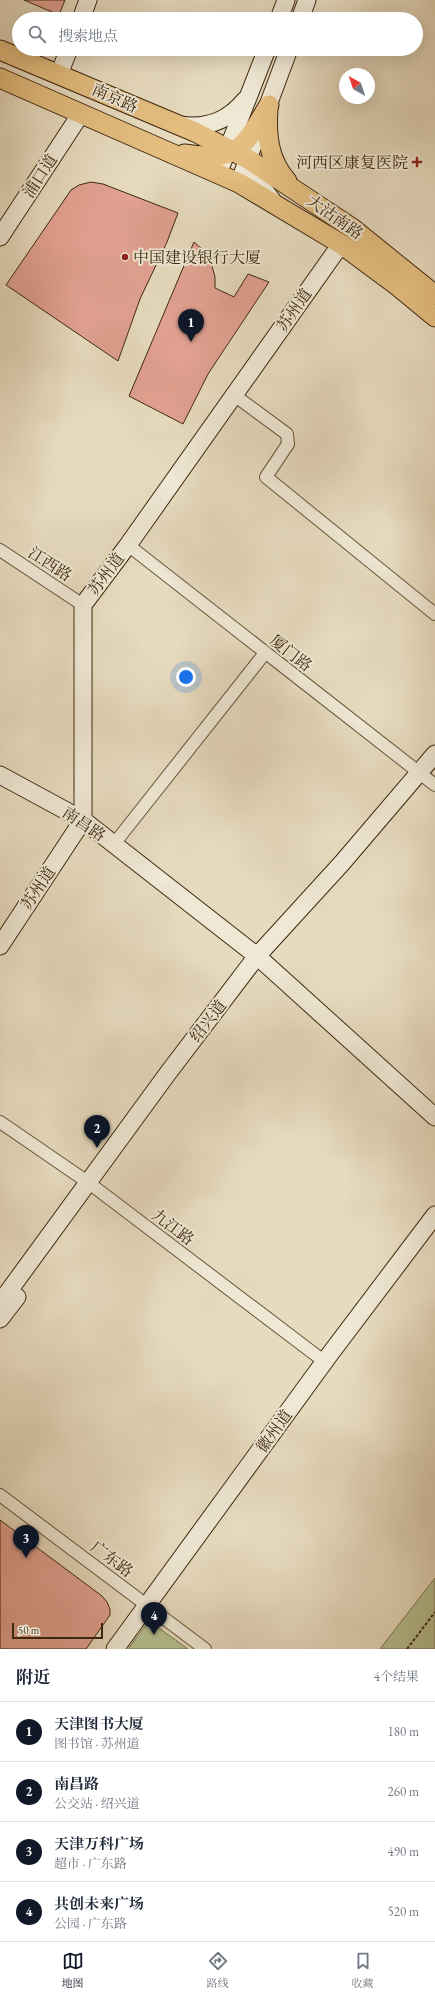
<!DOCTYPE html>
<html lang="zh">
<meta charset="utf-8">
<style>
:root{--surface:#fff;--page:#f2f2f3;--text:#1f2937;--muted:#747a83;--line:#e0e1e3;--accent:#111827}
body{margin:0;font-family:"EB Garamond","Noto Serif SC",serif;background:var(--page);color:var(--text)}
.compass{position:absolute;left:339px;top:68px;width:36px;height:36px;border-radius:50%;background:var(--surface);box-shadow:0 4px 16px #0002;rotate:320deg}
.scale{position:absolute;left:12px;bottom:10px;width:91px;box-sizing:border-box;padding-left:4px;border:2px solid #3e280f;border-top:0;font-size:11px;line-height:14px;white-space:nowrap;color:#3e280f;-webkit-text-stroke:3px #efe8d5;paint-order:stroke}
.you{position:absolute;left:186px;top:677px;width:14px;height:14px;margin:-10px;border:3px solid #fff;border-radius:50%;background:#1a73e8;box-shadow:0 0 0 6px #1a73e833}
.badge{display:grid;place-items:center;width:26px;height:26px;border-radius:50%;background:var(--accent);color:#fff;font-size:13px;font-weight:700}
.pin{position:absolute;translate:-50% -33px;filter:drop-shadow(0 1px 2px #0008)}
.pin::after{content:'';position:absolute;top:21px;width:14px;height:12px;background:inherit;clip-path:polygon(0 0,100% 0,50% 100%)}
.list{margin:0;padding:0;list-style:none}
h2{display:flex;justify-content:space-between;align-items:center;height:52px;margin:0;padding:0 16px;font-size:17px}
h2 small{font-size:13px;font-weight:400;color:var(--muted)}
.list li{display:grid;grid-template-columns:26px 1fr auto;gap:12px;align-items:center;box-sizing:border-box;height:60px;padding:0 16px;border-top:1px solid var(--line)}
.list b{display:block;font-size:15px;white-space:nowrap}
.list p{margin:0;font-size:13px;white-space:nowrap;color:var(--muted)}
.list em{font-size:13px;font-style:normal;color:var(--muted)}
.icon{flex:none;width:22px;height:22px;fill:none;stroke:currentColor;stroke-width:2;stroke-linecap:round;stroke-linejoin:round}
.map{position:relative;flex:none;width:435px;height:1649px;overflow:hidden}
.search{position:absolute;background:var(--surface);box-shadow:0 4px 16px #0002;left:12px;right:12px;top:12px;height:44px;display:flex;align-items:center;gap:10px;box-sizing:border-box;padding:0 14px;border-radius:22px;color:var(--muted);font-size:15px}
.sheet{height:292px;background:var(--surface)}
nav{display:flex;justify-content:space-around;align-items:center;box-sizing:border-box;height:56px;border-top:1px solid var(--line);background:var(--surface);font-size:11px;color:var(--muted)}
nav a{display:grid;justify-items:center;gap:2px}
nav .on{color:var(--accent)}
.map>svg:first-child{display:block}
.green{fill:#b6c092;stroke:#7a7450}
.building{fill:#e2a292;stroke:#3e280f}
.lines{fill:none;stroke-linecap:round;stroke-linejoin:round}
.street-casing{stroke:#68553b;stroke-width:14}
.secondary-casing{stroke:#3e280f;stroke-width:19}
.primary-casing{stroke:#3e280f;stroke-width:21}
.path{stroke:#3e280f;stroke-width:2;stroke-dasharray:3 2;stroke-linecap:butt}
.street{stroke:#efe8d5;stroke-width:12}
.secondary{stroke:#efe8d5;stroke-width:17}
.primary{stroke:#e4be80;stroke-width:19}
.poi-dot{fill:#8f2418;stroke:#efe8d5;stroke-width:1.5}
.labels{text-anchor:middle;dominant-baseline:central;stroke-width:4;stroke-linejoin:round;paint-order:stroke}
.street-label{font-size:16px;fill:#3e280f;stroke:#efe8d5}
.poi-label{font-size:16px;fill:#3e280f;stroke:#efe8d5;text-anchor:end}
</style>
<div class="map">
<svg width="435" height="1649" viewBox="0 0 435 1649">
<rect width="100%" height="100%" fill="#e7dbbf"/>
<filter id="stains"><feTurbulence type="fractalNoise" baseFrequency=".005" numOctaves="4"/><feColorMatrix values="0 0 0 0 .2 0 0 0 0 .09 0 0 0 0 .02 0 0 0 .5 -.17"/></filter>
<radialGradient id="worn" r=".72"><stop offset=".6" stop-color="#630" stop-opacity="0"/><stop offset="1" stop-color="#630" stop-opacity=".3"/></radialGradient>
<!-- green -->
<g class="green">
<path d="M435,1578V1649H380Z"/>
<path d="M149,1621L188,1649H128Z"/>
</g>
<!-- building -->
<g class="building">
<path d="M24,0H65L59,15Z"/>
<path d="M91,182L103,184L178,213L167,242L140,299L118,361L6,285L71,190L79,185Z"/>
<path d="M194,242L202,249L212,266L215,277V288L234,297L248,274L269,282L208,374L183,424L129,396Z"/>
<path d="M0,1520L102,1596L107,1602L110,1609V1615L86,1649H0Z"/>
</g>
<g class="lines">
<!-- street casing -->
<g class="street-casing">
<g id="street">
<path d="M234,395L287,434L288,444L266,477L435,614"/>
<path d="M128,545L435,785"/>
<path d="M0,550L83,605"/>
<path d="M114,844L265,653"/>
<path d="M0,1122L89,1183L325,1362"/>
<path d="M0,1495L205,1649"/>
</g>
</g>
<!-- secondary casing -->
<g class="secondary-casing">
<g id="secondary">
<path d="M81,19L88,0"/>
<path d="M279,19L286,0"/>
<path d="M300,19L307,0"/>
<path d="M59,74L69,49"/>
<path d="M180,125C207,129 228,121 245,100"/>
<path d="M244,157L253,176L272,200"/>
<path d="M218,174L267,49"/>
<path d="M239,183L289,49"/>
<path d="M0,237L80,115"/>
<path d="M0,775L83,820L257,956L435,1117"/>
<path d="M0,946L83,820V605L128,545L341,244"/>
<path d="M0,1303L168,1073L257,956L342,863L435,754"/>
<path d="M0,1319L17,1297"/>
<path d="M115,1649L330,1354L435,1215"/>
</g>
</g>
<!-- primary casing -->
<g class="primary-casing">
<g id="primary">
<path d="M0,50L195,132L248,159L352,228L435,295"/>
<path d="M0,78L239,183L341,244L395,284L435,317"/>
<path d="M268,109C266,136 269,161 287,181"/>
<path d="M184,154C239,162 243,148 269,105"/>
</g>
</g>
<!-- path -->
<path class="path" d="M407,1649L435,1612"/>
<!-- street -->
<use href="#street" class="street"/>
<!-- secondary -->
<use href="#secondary" class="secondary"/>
<!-- primary -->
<use href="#primary" class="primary"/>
</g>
<!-- markers -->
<g class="poi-dot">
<path d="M415 156h4v4h4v4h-4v4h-4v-4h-4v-4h4z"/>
<circle cx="125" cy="257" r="4"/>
</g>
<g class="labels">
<!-- street labels -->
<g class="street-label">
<text transform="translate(115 98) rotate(24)">南京路</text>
<text transform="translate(40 176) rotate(-57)">浦口道</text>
<text transform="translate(335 217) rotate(35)">大沽南路</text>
<text transform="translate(294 310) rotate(-55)">苏州道</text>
<text transform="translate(50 564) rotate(33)">江西路</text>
<text transform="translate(106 574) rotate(-53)">苏州道</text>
<text transform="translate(291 653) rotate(38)">厦门路</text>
<text transform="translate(84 824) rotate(34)">南昌路</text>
<text transform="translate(38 888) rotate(-56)">苏州道</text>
<text transform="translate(208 1021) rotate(-52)">绍兴道</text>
<text transform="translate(173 1227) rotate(37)">九江路</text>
<text transform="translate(274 1431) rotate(-54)">徽州道</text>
<text transform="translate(112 1559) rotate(37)">广东路</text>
</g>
<!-- poi labels -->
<g class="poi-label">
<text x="408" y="162">河西区康复医院</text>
<text x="133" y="257" text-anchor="start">中国建设银行大厦</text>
</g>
</g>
<rect width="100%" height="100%" filter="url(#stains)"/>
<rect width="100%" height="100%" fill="url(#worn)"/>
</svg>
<svg class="compass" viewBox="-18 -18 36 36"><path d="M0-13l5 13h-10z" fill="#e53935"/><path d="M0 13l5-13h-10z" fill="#747a83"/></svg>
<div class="scale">50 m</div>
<div class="you"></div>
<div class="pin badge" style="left:191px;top:342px">1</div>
<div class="pin badge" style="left:97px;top:1148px">2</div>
<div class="pin badge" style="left:26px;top:1558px">3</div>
<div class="pin badge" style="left:154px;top:1635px">4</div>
<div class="search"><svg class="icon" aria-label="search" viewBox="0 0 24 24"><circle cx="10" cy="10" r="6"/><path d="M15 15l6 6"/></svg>搜索地点</div>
</div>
<section class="sheet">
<h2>附近<small>4个结果</small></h2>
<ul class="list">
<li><span class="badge">1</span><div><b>天津图书大厦</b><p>图书馆 · 苏州道</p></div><em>180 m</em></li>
<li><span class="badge">2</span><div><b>南昌路</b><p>公交站 · 绍兴道</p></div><em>260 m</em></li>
<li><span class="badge">3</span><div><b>天津万科广场</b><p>超市 · 广东路</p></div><em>490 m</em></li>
<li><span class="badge">4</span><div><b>共创未来广场</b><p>公园 · 广东路</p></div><em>520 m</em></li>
</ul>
</section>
<nav>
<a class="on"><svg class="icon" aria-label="map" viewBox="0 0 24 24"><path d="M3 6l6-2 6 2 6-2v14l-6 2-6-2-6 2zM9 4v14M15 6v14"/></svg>地图</a>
<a><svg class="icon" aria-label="directions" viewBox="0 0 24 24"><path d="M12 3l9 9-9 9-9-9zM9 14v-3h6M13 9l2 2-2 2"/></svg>路线</a>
<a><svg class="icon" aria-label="saved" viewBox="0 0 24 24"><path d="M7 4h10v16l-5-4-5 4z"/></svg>收藏</a>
</nav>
